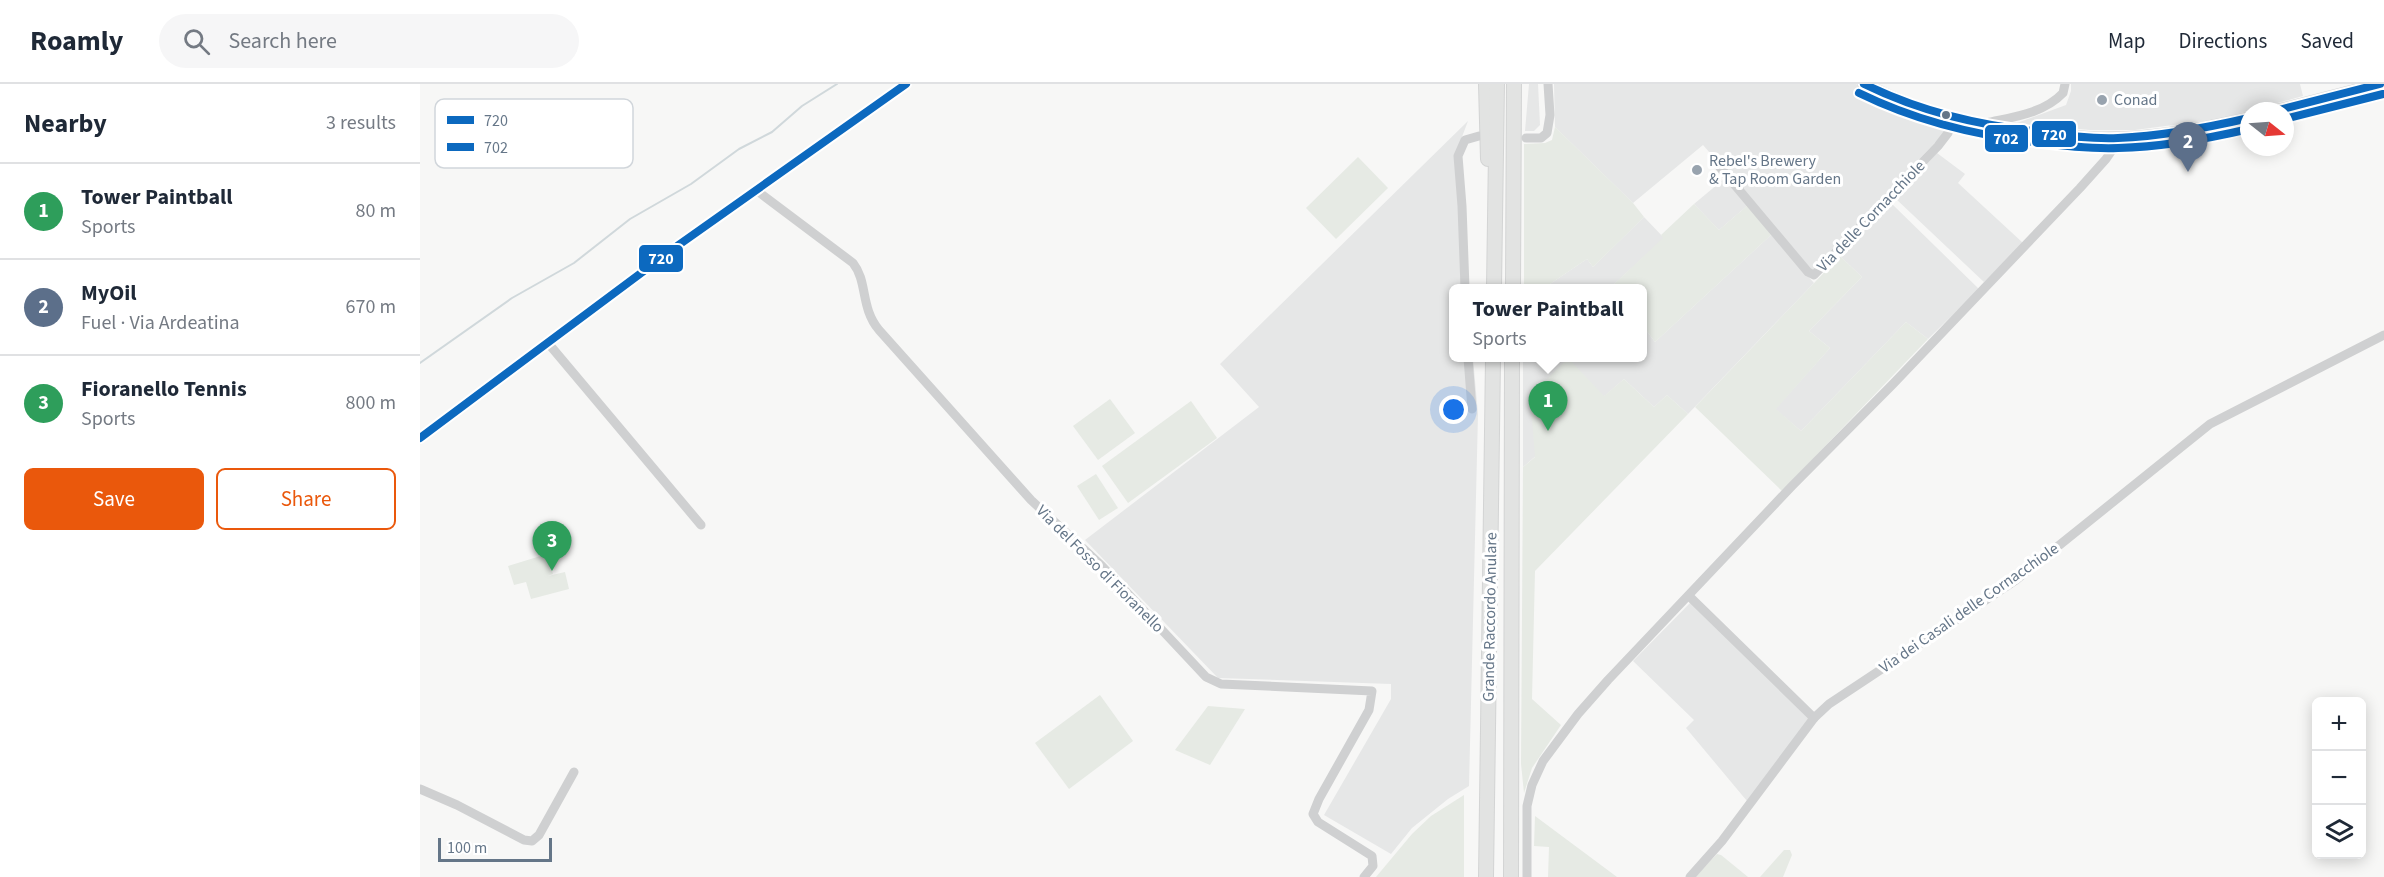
<!DOCTYPE html>
<meta charset="utf-8">
<style>
:root{--surface:#fff;--page:#f6f6f7;--text:#1f2937;--muted:#747a83;--line:#e0e1e3;--accent:#ea580c}
body{margin:0;font-family:"Source Sans 3",sans-serif;background:var(--page);color:var(--text)}
.controls{position:absolute;right:18px;bottom:18px;display:grid;overflow:hidden;border-radius:9px;box-shadow:0 3px 15px #0003}
.controls button{width:54px;height:54px;display:grid;place-items:center;padding:0;border:0;border-bottom:2px solid var(--line);background:var(--surface);color:var(--text);font:30px sans-serif}
.compass{position:absolute;left:1820px;top:18px;width:54px;height:54px;border-radius:50%;background:var(--surface);box-shadow:0 3px 15px #0003;rotate:107deg}
.scale{position:absolute;left:18px;bottom:15px;width:114px;box-sizing:border-box;padding-left:6px;border:3px solid #657688;border-top:0;font-size:16px;line-height:21px;white-space:nowrap;color:#657688;-webkit-text-stroke:4px #fff;paint-order:stroke}
.you{position:absolute;left:1034px;top:326px;width:21px;height:21px;margin:-15px;border:4px solid #fff;border-radius:50%;background:#1a73e8;box-shadow:0 0 0 9px #1a73e833}
.badge{display:grid;place-items:center;width:39px;height:39px;border-radius:50%;background:var(--accent);color:#fff;font-size:20px;font-weight:700}
.pin{position:absolute;translate:-50% -50px;filter:drop-shadow(0 2px 3px #0008)}
.pin::after{content:'';position:absolute;top:32px;width:21px;height:18px;background:inherit;clip-path:polygon(0 0,100% 0,50% 100%)}
.popup{position:absolute;left:1029px;top:200px;width:198px;height:78px;box-sizing:border-box;display:grid;place-content:center;border-radius:9px;background:var(--surface);filter:drop-shadow(0 2px 4px #0005);font-size:20px;white-space:nowrap;color:var(--muted)}
.popup b{font-size:22px;color:var(--text)}
.popup::after{content:'';position:absolute;left:50%;top:100%;margin-left:-12px;border:12px solid transparent;border-top-color:var(--surface)}
.list{margin:0;padding:0;list-style:none}
h2{display:flex;justify-content:space-between;align-items:center;height:78px;margin:0;padding:0 24px;font-size:26px}
h2 small{font-size:20px;font-weight:400;color:var(--muted)}
.list li{display:grid;grid-template-columns:39px 1fr auto;gap:18px;align-items:center;box-sizing:border-box;height:96px;padding:0 24px;border-top:2px solid var(--line)}
.list b{display:block;font-size:22px;white-space:nowrap}
.list p{margin:0;font-size:20px;white-space:nowrap;color:var(--muted)}
.list em{font-size:20px;font-style:normal;color:var(--muted)}
.actions{display:flex;gap:12px;padding:18px 24px}
.actions a{flex:1;padding:14px 0;border:2px solid var(--accent);border-radius:9px;text-align:center;font-size:21px;color:var(--accent)}
.actions .main{background:var(--accent);color:#fff}
.icon{flex:none;width:33px;height:33px;fill:none;stroke:currentColor;stroke-width:2;stroke-linecap:round;stroke-linejoin:round}
.map{position:relative;flex:none;width:1964px;height:793px;overflow:hidden}
header{display:flex;align-items:center;gap:36px;box-sizing:border-box;height:84px;padding:0 30px;background:var(--surface);border-bottom:2px solid var(--line)}
header strong{font-size:28px}
nav{display:flex;gap:33px;margin-inline-start:auto;font-size:21px}
.search{width:420px;height:54px;background:var(--page);display:flex;align-items:center;gap:15px;box-sizing:border-box;padding:0 21px;border-radius:33px;color:var(--muted);font-size:22px}
main{display:flex}
aside{flex:1;background:var(--surface)}
.map>svg:first-child{display:block}
.built{fill:#e6e7e7}
.green{fill:#e6eae4}
.lines{fill:none;stroke-linecap:round;stroke-linejoin:round}
.stream{stroke:#d0d8db;stroke-width:2}
.major-casing{stroke:#d4d5d5;stroke-width:13}
.highway-casing{stroke:#d3d4d4;stroke-width:16}
.minor{stroke:#cfd0d1;stroke-width:9}
.major{stroke:#e2e3e2;stroke-width:10}
.highway{stroke:#e2e3e2;stroke-width:14}
.bus-1-casing{stroke:#fff;stroke-width:12}
.bus-2-casing{stroke:#fff;stroke-width:12}
.bus-1{stroke:#0c69bf;stroke-width:8}
.bus-2{stroke:#0c69bf;stroke-width:8}
.poi-dot{fill:#98a3ae;stroke:#fff;stroke-width:2}
.bus-dot{fill:#657688;stroke:#fff;stroke-width:2}
.labels{text-anchor:middle;dominant-baseline:central;stroke-width:6;stroke-linejoin:round;paint-order:stroke}
.poi-label{font-size:16px;fill:#657688;stroke:#fff;text-anchor:start}
.street-label{font-size:16px;fill:#657688;stroke:#fff}
.key{fill:#fff;stroke:#d1d6db;stroke-width:1.5}
.key-label{font-size:16px;fill:#657688}
.line-badge{stroke:#fff;stroke-width:2}
.badge-label{font-size:16px;text-anchor:middle;font-weight:bold;fill:#fff}
</style>
<header>
<strong>Roamly</strong>
<div class="search"><svg class="icon" aria-label="search" viewBox="0 0 24 24"><circle cx="10" cy="10" r="6"/><path d="M15 15l6 6"/></svg>Search here</div>
<nav><a>Map</a><a>Directions</a><a>Saved</a></nav>
</header>
<main>
<aside>
<h2>Nearby<small>3 results</small></h2>
<ul class="list">
<li><span class="badge" style="background:#2e9e5b">1</span><div><b>Tower Paintball</b><p>Sports</p></div><em>80 m</em></li>
<li><span class="badge" style="background:#5c6f8a">2</span><div><b>MyOil</b><p>Fuel · Via Ardeatina</p></div><em>670 m</em></li>
<li><span class="badge" style="background:#2e9e5b">3</span><div><b>Fioranello Tennis</b><p>Sports</p></div><em>800 m</em></li>
</ul>
<div class="actions"><a class="main">Save</a><a>Share</a></div>
</aside>
<div class="map">
<svg width="1964" height="793" viewBox="0 0 1964 793">
<rect width="100%" height="100%" fill="#f7f7f6"/>
<!-- built -->
<g class="built">
<path d="M1109,0H1118L1120,41L1114,47H1105Z"/>
<path d="M1134,0H1436L1479,26L1526,39L1525,48L1397,183L1392,186L1283,61L1213,119L1135,43Z"/>
<path d="M1651,0H1880L1883,12L1799,35L1715,46H1670L1597,39L1646,21L1651,7Z"/>
<path d="M1048,37L1037,66L1048,204H1034V274H1053L1058,330L1049,702L1028,715L992,744L971,770L904,731L971,615V600L798,594L665,456L839,323L800,280Z"/>
<path d="M1517,69L1545,90L1538,99L1603,159L1564,198L1475,114Z"/>
<path d="M1304,95L1328,121L1299,146L1274,120Z"/>
<path d="M1471,119L1559,205L1508,255L1486,238L1381,347L1355,325L1410,264L1389,247L1442,193L1420,172Z"/>
<path d="M1224,133L1244,154L1192,202L1194,204H1124L1167,175L1173,183Z"/>
<path d="M1351,151L1394,199L1268,330L1247,311L1234,323L1204,295L1103,383V274H1222L1223,242L1235,258Z"/>
<path d="M1271,518L1390,635L1327,717L1266,644L1274,636L1213,577Z"/>
</g>
<!-- green -->
<g class="green">
<path d="M1135,43L1213,119L1224,133L1173,183L1167,175L1124,204H1104V60L1125,59L1132,56Z"/>
<path d="M938,73L968,104L916,155L886,124Z"/>
<path d="M1274,120L1299,146L1328,121L1351,151L1235,258L1223,242L1222,204H1194L1192,202L1243,154L1241,151Z"/>
<path d="M1420,172L1442,193L1389,247L1410,264L1356,325L1381,347L1486,238L1508,255L1362,407L1275,323Z"/>
<path d="M1148,274L1184,312L1204,295L1234,323L1247,311L1268,330L1115,487L1112,615L1141,641L1112,684L1104,709L1101,680L1103,383L1115,373L1111,322L1131,303L1126,296Z"/>
<path d="M690,315L715,349L678,376L653,342Z"/>
<path d="M771,317L797,354L708,419L682,382Z"/>
<path d="M676,390L698,424L679,436L657,402Z"/>
<path d="M127,470L133,490L128,492L145,488L149,505L111,515L106,498L94,501L88,482Z"/>
<path d="M680,611L713,657L649,705L615,659Z"/>
<path d="M788,622L825,625L790,681L755,666Z"/>
<path d="M1044,711V793H956L992,750L1011,732Z"/>
<path d="M1115,732L1197,793H1128L1129,763L1114,762Z"/>
<path d="M1364,766H1370L1372,771L1363,793H1340Z"/>
<path d="M1297,770L1301,771L1328,793H1275Z"/>
</g>
<g class="lines">
<!-- stream -->
<path class="stream" d="M0,279L92,214L154,179L210,135L271,100L319,65L352,48L382,22L417,0"/>
<!-- major casing -->
<g class="major-casing">
<g id="major">
<path d="M1444,0C1496,27 1543,39 1601,46C1627,49 1653,53 1679,54C1726,55 1783,45 1829,34"/>
<path d="M1855,27L1960,0"/>
</g>
</g>
<!-- highway casing -->
<g class="highway-casing">
<g id="highway">
<path d="M1066,0L1068,75"/>
<path d="M1074,204L1077,0"/>
<path d="M1093,204L1094,0"/>
<path d="M1066,793L1073,274"/>
<path d="M1091,793L1092,274"/>
</g>
</g>
<!-- minor -->
<g class="minor">
<path d="M1566,39C1592,33 1623,30 1643,9L1645,0"/>
<path d="M1106,54H1121L1127,49L1130,31L1128,0"/>
<path d="M1293,75L1388,188L1394,191L1518,62L1528,49L1533,35"/>
<path d="M336,106L433,179C448,198 440,223 459,246L611,416L682,482L786,593L801,600L952,607L949,626L899,715L893,730L898,738L952,772L953,782L944,793"/>
<path d="M1045,204L1042,122L1038,72L1045,56L1059,52"/>
<path d="M128,259L281,441"/>
<path d="M1048,274L1052,325"/>
<path d="M0,354L260,160L486,0"/>
<path d="M1269,512L1394,634"/>
<path d="M0,705L37,721L104,756L112,757L119,751L154,688"/>
<path d="M1107,793V722L1112,701L1123,677L1158,630L1188,596L1372,402L1473,300L1660,104L1686,75L1701,53"/>
<path d="M1270,793L1302,757L1394,634L1409,620L1596,496L1790,340L1964,251"/>
</g>
<!-- major -->
<use href="#major" class="major"/>
<!-- highway -->
<use href="#highway" class="highway"/>
<!-- bus-1 casing -->
<g class="bus-1-casing">
<g id="bus-1">
<path d="M1444,0C1501,28 1558,41 1620,48C1646,52 1672,55 1698,54C1742,52 1786,44 1829,34"/>
<path d="M1855,27L1960,0"/>
<path d="M0,354L260,160L486,0"/>
</g>
</g>
<!-- bus-2 casing -->
<g class="bus-2-casing">
<g id="bus-2">
<path d="M1439,9C1496,37 1553,51 1615,58C1643,62 1670,65 1698,64C1742,63 1786,55 1829,45"/>
<path d="M1865,35L1963,10"/>
</g>
</g>
<!-- bus-1 -->
<use href="#bus-1" class="bus-1"/>
<!-- bus-2 -->
<use href="#bus-2" class="bus-2"/>
</g>
<!-- markers -->
<g class="poi-dot">
<circle cx="1682" cy="16" r="6"/>
<circle cx="1277" cy="86" r="6"/>
</g>
<circle class="bus-dot" cx="1526" cy="31" r="5"/>
<g class="labels">
<!-- poi labels -->
<g class="poi-label">
<text x="1694" y="16">Conad</text>
<text x="1289" y="77">Rebel's Brewery<tspan x="1289" dy="18">&amp; Tap Room Garden</tspan></text>
</g>
<!-- street labels -->
<g class="street-label">
<text transform="translate(1451 132) rotate(-46)">Via delle Cornacchiole</text>
<text transform="translate(680 485) rotate(45)">Via del Fosso di Fioranello</text>
<text transform="translate(1549 524) rotate(-35)">Via dei Casali delle Cornacchiole</text>
<text transform="translate(1070 533) rotate(-89)">Grande Raccordo Anulare</text>
</g>
</g>
<!-- legend -->
<rect x="15" y="15" width="198" height="69" rx="9" class="key"/>
<rect x="27" y="32" width="27" height="8" fill="#0c69bf"/>
<rect x="27" y="59" width="27" height="8" fill="#0c69bf"/>
<g class="key-label">
<text x="64" y="42">720</text>
<text x="64" y="69">702</text>
</g>
<g class="line-badge">
<rect x="1611" y="36" width="46" height="28" rx="6" fill="#0c69bf"/>
<rect x="1564" y="40" width="45" height="29" rx="6" fill="#0c69bf"/>
<rect x="218" y="160" width="46" height="29" rx="6" fill="#0c69bf"/>
</g>
<g class="badge-label">
<text x="1634" y="56">720</text>
<text x="1586" y="60">702</text>
<text x="241" y="180">720</text>
</g>
</svg>
<div class="controls">
<button>+</button>
<button>−</button>
<button><svg class="icon" aria-label="layers" viewBox="0 0 24 24"><path d="M12 4l9 5-9 5-9-5zM3 14l9 5 9-5"/></svg></button>
</div>
<svg class="compass" viewBox="-18 -18 36 36"><path d="M0-13l5 13h-10z" fill="#e53935"/><path d="M0 13l5-13h-10z" fill="#747a83"/></svg>
<div class="scale">100 m</div>
<div class="you"></div>
<div class="pin badge" style="left:1128px;top:347px;background:#2e9e5b">1</div>
<div class="popup"><b>Tower Paintball</b>Sports</div>
<div class="pin badge" style="left:1768px;top:88px;background:#5c6f8a">2</div>
<div class="pin badge" style="left:132px;top:487px;background:#2e9e5b">3</div>
</div>
</main>
